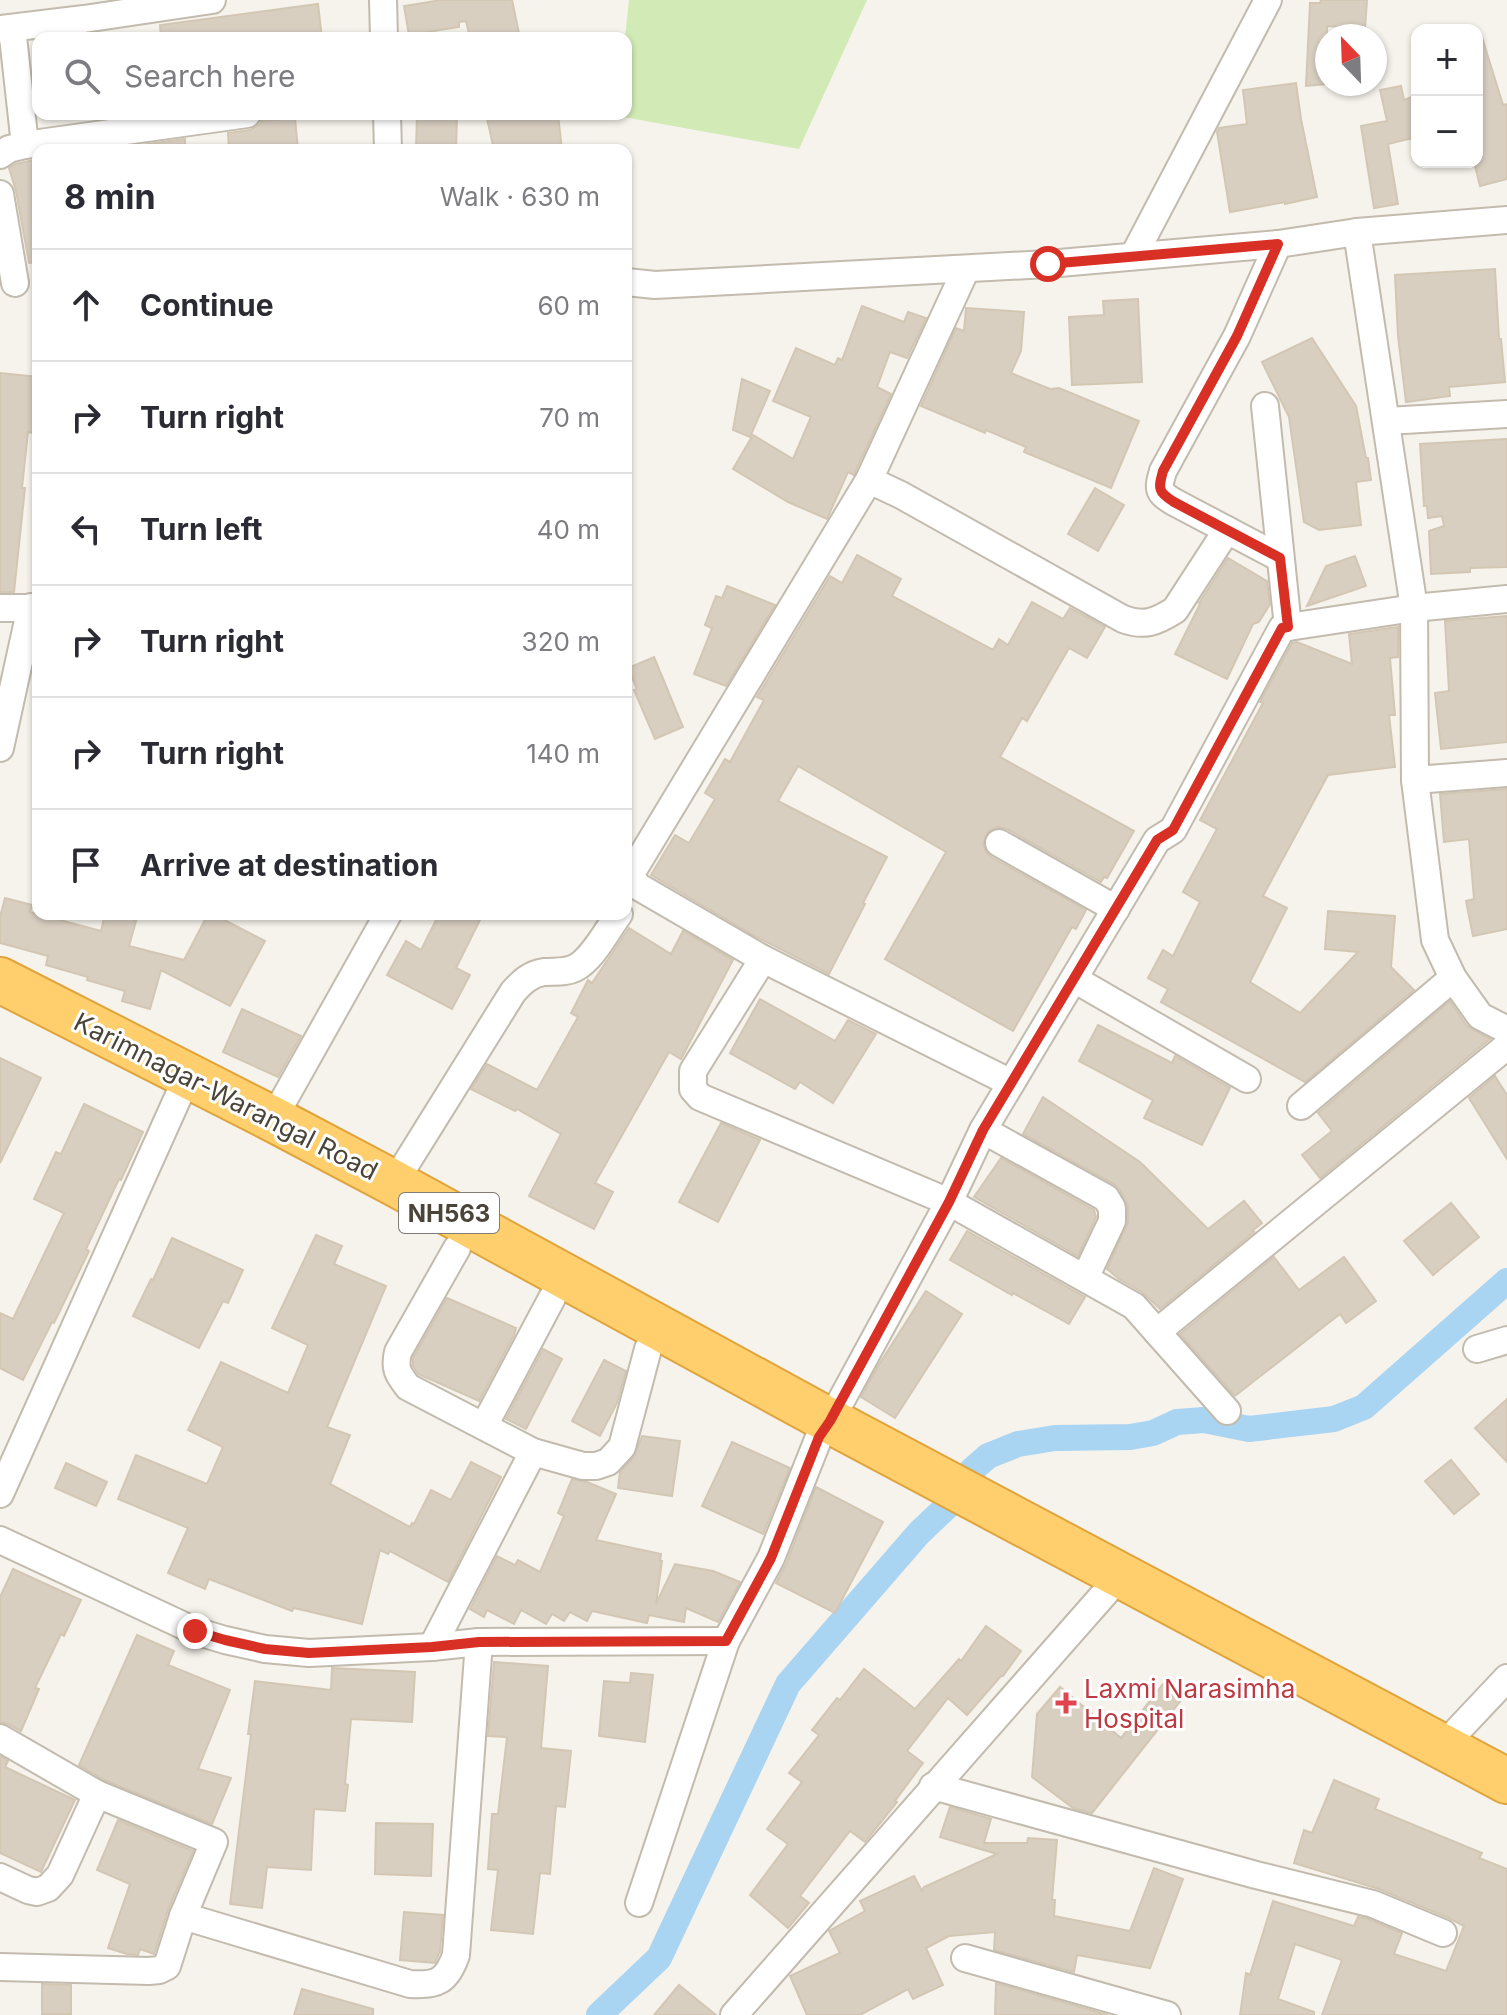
<!DOCTYPE html>
<meta charset="utf-8">
<style>
:root{--surface:#fff;--page:#f7f7f7;--text:#2b2b33;--muted:#7c7c81;--line:#e1e1e2}
body{margin:0;font-family:Inter,sans-serif;background:var(--page);color:var(--text)}
.controls{position:absolute;right:24px;top:24px;display:grid;overflow:hidden;border-radius:16px;box-shadow:0 2px 6px #0004}
.controls button{width:72px;height:72px;display:grid;place-items:center;padding:0;border:0;border-bottom:2px solid var(--line);background:var(--surface);color:var(--text);font:40px sans-serif}
.compass{position:absolute;left:1315px;top:24px;width:72px;height:72px;border-radius:50%;background:var(--surface);box-shadow:0 2px 6px #0004;rotate:337deg}
.stop{position:absolute;width:24px;height:24px;margin:-18px;border:6px solid #d93025;border-radius:50%;background:#fff}
.stop.end{background:#d93025;border-color:#fff;box-shadow:0 2px 8px #0008}
.list{margin:0;padding:0;list-style:none}
h2{display:flex;justify-content:space-between;align-items:center;height:104px;margin:0;padding:0 32px;font-size:34px}
h2 small{font-size:26px;font-weight:400;color:var(--muted)}
.list li{display:grid;grid-template-columns:52px 1fr auto;gap:24px;align-items:center;box-sizing:border-box;height:112px;padding:0 32px;border-top:2px solid var(--line)}
.list b{display:block;font-size:30px;white-space:nowrap}
.list em{font-size:26px;font-style:normal;color:var(--muted)}
.icon{flex:none;width:44px;height:44px;fill:none;stroke:currentColor;stroke-width:2;stroke-linecap:round;stroke-linejoin:round}
.map{position:relative;flex:none;width:1507px;height:2015px;overflow:hidden}
.search{position:absolute;background:var(--surface);box-shadow:0 2px 6px #0004;left:32px;top:32px;width:600px;height:88px;display:flex;align-items:center;gap:20px;box-sizing:border-box;padding:0 28px;border-radius:16px;color:var(--muted);font-size:30px}
.panel{position:absolute;background:var(--surface);box-shadow:0 2px 6px #0004;left:32px;top:144px;width:600px;height:776px;border-radius:16px}
.map>svg:first-child{display:block}
.green{fill:#d2eab5}
.lines{fill:none;stroke-linecap:round;stroke-linejoin:round}
.canal{stroke:#a9d4f2;stroke-width:26}
.building{fill:#d8cfc1;stroke:#d3c7b4;stroke-width:2}
.street-casing{stroke:#c2bbae;stroke-width:30}
.highway-casing{stroke:#e0a43c;stroke-width:48}
.street{stroke:#fff;stroke-width:26}
.highway{stroke:#ffcf6e;stroke-width:44}
.route{stroke:#d93025;stroke-width:10}
.health-dot{fill:#e0444e;stroke:#fff;stroke-width:3}
.labels{text-anchor:middle;dominant-baseline:central;stroke-width:6;stroke-linejoin:round;paint-order:stroke}
.shield{fill:#fff;stroke:#817c74;stroke-width:2}
.shield-label{font-size:24px;font-weight:bold;fill:#4b4439}
.street-label{font-size:26px;fill:#4b4439;stroke:#fff}
.health-label{font-size:26px;fill:#be3a42;stroke:#fff;text-anchor:start}
</style>
<div class="map">
<svg width="1507" height="2015" viewBox="0 0 1507 2015">
<rect width="100%" height="100%" fill="#f6f3ec"/>
<!-- green -->
<path class="green" d="M629,0H867L799,149L618,116L619,114H626L625,38Z"/>
<g class="lines">
<!-- canal -->
<path class="canal" d="M599,2015L659,1958L788,1684L919,1533L956,1498L972,1470L988,1456L1018,1444L1055,1438L1130,1437L1153,1433L1177,1422L1204,1420L1249,1429L1334,1419L1364,1407L1507,1281"/>
</g>
<!-- building -->
<g class="building">
<path d="M441,0H512L520,38H470L466,21L459,22V27L409,35L404,6Z"/>
<path d="M1321,0H1367L1365,28L1327,26V84L1306,86L1310,3H1320Z"/>
<path d="M318,4L322,38H161L160,25Z"/>
<path d="M1482,37L1503,105L1507,104V179L1480,186L1474,162H1477V38Z"/>
<path d="M1296,83L1301,119L1317,197L1285,204V202L1230,212L1217,132L1219,128L1247,124L1243,90Z"/>
<path d="M1401,86L1404,100L1417,95V137L1388,144L1398,204L1374,208L1361,126L1387,121L1380,90Z"/>
<path d="M417,114H457L456,150H416Z"/>
<path d="M486,114H558L562,150H494Z"/>
<path d="M295,118L298,150H229L228,133L250,130L260,124L261,121Z"/>
<path d="M185,139V150H105Z"/>
<path d="M38,159V262L29,263L16,191L9,168L16,164Z"/>
<path d="M1495,269L1499,339H1501L1505,382L1449,387L1450,396L1406,402L1398,336L1395,275Z"/>
<path d="M1138,299L1142,382L1072,385L1069,317L1104,315L1103,301Z"/>
<path d="M862,306L904,322L908,312L926,318L907,358L890,352L877,387L891,394L855,472L854,475L848,472L827,519L788,502L733,469L753,435L793,459L811,417L773,401L796,348L835,365L838,358L842,360Z"/>
<path d="M966,308L1024,312L1021,351L1011,373L1050,389L1059,388L1139,421L1111,488L1024,452L1026,447L986,430L985,433L921,406L956,328L964,331Z"/>
<path d="M1312,338L1356,406L1366,458H1368L1371,480L1356,482L1361,525L1319,530L1304,522L1289,417L1262,362Z"/>
<path d="M0,373L38,377V434L28,432L22,488H25L14,592H0Z"/>
<path d="M742,379L770,391L750,437L733,430Z"/>
<path d="M1507,439V567L1470,568V572L1431,574L1429,531L1444,526L1442,516L1428,518L1427,506H1424L1420,444Z"/>
<path d="M1095,488L1124,505L1098,551L1068,534Z"/>
<path d="M857,555L901,579L892,596L993,650L999,639L1008,645L1032,602L1063,619L1070,608L1105,627L1087,658L1069,648L1027,721L1022,718L1000,757L1134,831L1107,878L1104,877L1101,882L1007,829L998,827L990,830L986,835L983,844L986,852L991,857L1086,910L1076,929L1072,927L1013,1031L885,959L946,852L798,766L778,801L887,857L863,903L865,904L829,974L753,935L651,875L675,835L689,843L715,799L705,793L725,759L730,762L764,700L757,697L830,576L842,583Z"/>
<path d="M1355,556L1366,586L1307,606L1326,566Z"/>
<path d="M1228,558L1267,581L1270,604L1259,622L1253,624L1227,679L1175,654L1200,604L1199,603Z"/>
<path d="M727,586L775,605L726,686L694,674L712,628L705,625L716,596L722,598Z"/>
<path d="M1507,616V742L1441,749L1435,693L1449,691L1445,621Z"/>
<path d="M1398,627V657L1390,658L1395,715H1389L1395,767L1328,775L1263,896L1287,908L1250,982L1300,1013L1358,952L1325,949L1328,911L1395,916L1391,967L1414,990L1305,1082L1161,1002L1168,989L1148,978L1163,950L1173,956L1200,902L1183,892L1217,829L1200,820L1263,703L1260,702L1292,643L1297,642L1352,664L1349,634Z"/>
<path d="M654,657L683,727L655,739L634,690L637,689L628,668Z"/>
<path d="M1507,789V929L1473,936L1466,901L1474,899L1469,839L1444,842L1440,794Z"/>
<path d="M5,898L32,905L30,912L101,931L105,914H138L129,946L184,960L208,914H213L265,941L230,1006L161,970L150,1009L122,1001L125,991L87,980L88,977L46,965L48,956L0,943V917Z"/>
<path d="M439,914H483L456,968L470,975L452,1009L387,975L406,941L421,950Z"/>
<path d="M629,928L671,954L683,931L733,960L681,1059L669,1052L595,1183L613,1192L594,1229L529,1196L561,1134L517,1109L515,1111L471,1089L487,1064L537,1090L578,1017L571,1013L588,980L592,983Z"/>
<path d="M760,999L835,1041L848,1020L876,1034L833,1103L800,1082L795,1089L730,1053Z"/>
<path d="M1450,1001L1467,1026L1490,1039L1320,1178L1302,1155L1332,1131L1318,1113Z"/>
<path d="M242,1009L301,1036L278,1077L223,1052Z"/>
<path d="M1098,1025L1172,1063L1175,1056L1230,1088L1202,1145L1144,1118L1153,1100L1079,1061Z"/>
<path d="M0,1058L41,1078L0,1163Z"/>
<path d="M1495,1076L1507,1095V1159L1469,1098Z"/>
<path d="M1043,1097L1140,1162L1208,1229L1244,1201L1262,1223L1252,1231L1254,1232L1160,1309L1142,1292L1119,1279L1107,1269L1128,1222V1207L1120,1190L1114,1184L1023,1134Z"/>
<path d="M84,1104L143,1132L121,1180L119,1179L86,1249L89,1251L54,1323L52,1322L23,1380L0,1368V1313L13,1319L64,1213L34,1199L56,1152L61,1154Z"/>
<path d="M721,1123L760,1140L718,1222L679,1202Z"/>
<path d="M1001,1158L1094,1210L1096,1217L1078,1256L974,1197Z"/>
<path d="M1451,1203L1479,1237L1433,1275L1404,1241Z"/>
<path d="M967,1231L1085,1297L1069,1324L1013,1293L1012,1295L950,1260Z"/>
<path d="M316,1235L342,1246L334,1264L386,1286L327,1427L350,1435L330,1484L410,1527L412,1523L414,1524L431,1490L451,1500L471,1462L501,1477L448,1582L390,1551L388,1554L380,1550L362,1624L294,1608L292,1611L209,1579L205,1589L168,1573L188,1528L118,1499L136,1455L207,1484L223,1447L188,1430L221,1362L288,1393L308,1345L272,1328Z"/>
<path d="M172,1238L243,1270L228,1303L223,1301L199,1348L133,1316L151,1279L153,1280Z"/>
<path d="M1274,1257L1299,1290L1344,1257L1376,1301L1346,1323L1340,1314L1235,1396L1180,1334Z"/>
<path d="M926,1291L962,1314L895,1418L861,1397L878,1366Z"/>
<path d="M447,1298L516,1328L514,1335L479,1401L418,1374L413,1366V1358Z"/>
<path d="M543,1349L562,1359L526,1429L506,1419Z"/>
<path d="M604,1360L626,1371L617,1403L600,1436L572,1421Z"/>
<path d="M1507,1399V1462L1475,1428Z"/>
<path d="M642,1436L680,1441L672,1496L618,1488L620,1472L634,1457Z"/>
<path d="M732,1442L790,1468L763,1534L702,1506Z"/>
<path d="M1451,1460L1479,1494L1454,1514L1425,1481Z"/>
<path d="M66,1463L107,1482L96,1506L55,1488Z"/>
<path d="M572,1479L587,1482L616,1494L596,1540L661,1554L660,1561H662L656,1604L675,1564L713,1571L740,1582L718,1622L686,1608L684,1622L649,1615L647,1623L592,1611L587,1621L570,1612L564,1621L552,1614L546,1624L521,1610L514,1624L487,1610L484,1617L470,1609L497,1556L515,1565L518,1560L540,1572L564,1516L558,1513Z"/>
<path d="M816,1487L883,1522L835,1613L776,1583L786,1564Z"/>
<path d="M13,1569L81,1600L64,1636L61,1634L35,1688L39,1689L21,1731L8,1724L0,1722V1597Z"/>
<path d="M986,1626L1021,1651L1003,1676H1001L967,1715L948,1698L907,1751L923,1763L895,1801L897,1802L865,1842L850,1831L800,1896L809,1903L788,1928L750,1895L788,1844L767,1829L802,1782L789,1773L819,1735L812,1730L837,1698L840,1700L864,1669L915,1709L959,1659L961,1661Z"/>
<path d="M137,1635L174,1651L168,1665L230,1690L198,1769L231,1778L212,1824L104,1780L79,1765Z"/>
<path d="M494,1662L548,1666L541,1748L571,1751L565,1807L556,1806L550,1874L540,1873L533,1934L491,1930L498,1870L488,1869L492,1814H498L507,1737L488,1736Z"/>
<path d="M332,1668L415,1672L412,1722L351,1719L345,1784L348,1785L345,1811L314,1809L311,1870L267,1867L262,1908L230,1904L251,1734H248L255,1681L331,1690Z"/>
<path d="M631,1673L653,1675L645,1742L599,1736L604,1681L630,1683Z"/>
<path d="M1163,1684L1182,1699L1092,1813L1073,1808L1032,1777L1037,1714L1060,1687L1121,1738Z"/>
<path d="M0,1756L8,1761L5,1767L75,1800L41,1872L0,1853Z"/>
<path d="M1334,1780L1379,1799L1375,1809L1482,1853L1479,1858L1507,1869V2015H1322L1342,1960L1295,1944L1278,1999L1314,2012V2015H1240L1246,1973L1250,1975L1273,1901L1354,1926L1358,1917L1368,1919L1402,1933L1394,1954L1446,1971L1464,1926L1449,1918L1379,1889L1294,1863L1304,1830L1312,1833Z"/>
<path d="M950,1807L991,1819L984,1843H1027L1028,1838L1057,1840L1052,1900H1055L1054,1916L1130,1931L1154,1868L1183,1879L1150,1968L1077,1955L1074,1972L994,1950L995,1932L949,1936L926,1948L943,1985L913,1999L908,1989L860,2015H807L790,1976L840,1953L829,1931L865,1911L860,1901L914,1876L922,1891L924,1887L997,1854L940,1837Z"/>
<path d="M118,1820L193,1851L168,1910L154,1954L140,1949L138,1955L127,1954L108,1948L130,1884L97,1870Z"/>
<path d="M376,1823L433,1824L431,1876L375,1874Z"/>
<path d="M404,1912L443,1915L440,1951L435,1963L400,1960Z"/>
<path d="M996,1983L1108,2015H995Z"/>
<path d="M42,1984L71,1985V2014H42Z"/>
<path d="M679,1985L716,2015H654Z"/>
<path d="M302,1989L373,2009V2015H294Z"/>
</g>
<g class="lines">
<!-- street casing -->
<g class="street-casing">
<g id="street">
<path d="M383,0L384,38"/>
<path d="M12,28L25,145"/>
<path d="M0,29L84,19L212,0"/>
<path d="M387,114L388,150"/>
<path d="M0,155L9,149L25,145L247,114"/>
<path d="M0,194L15,283"/>
<path d="M1357,232L1414,608L1415,780L1435,940L1453,978L1480,1016L1507,1030"/>
<path d="M1278,244L1237,336L1163,471C1158,489 1157,492 1174,502L1280,558"/>
<path d="M1134,255L1268,0"/>
<path d="M966,269L869,480L901,495L1123,619C1144,627 1156,622 1175,610L1227,530"/>
<path d="M626,282L655,285L1048,264L1278,244L1357,232L1507,220"/>
<path d="M1265,406L1288,627"/>
<path d="M1387,421L1507,414"/>
<path d="M0,608H38"/>
<path d="M0,748L31,607"/>
<path d="M1415,780L1507,773"/>
<path d="M999,843L1116,909"/>
<path d="M626,874L639,887L763,959L1011,1083"/>
<path d="M629,877L869,480"/>
<path d="M763,959L693,1071V1089L700,1097L949,1202L1134,1306L1227,1411"/>
<path d="M1074,979L1247,1079"/>
<path d="M1301,1106L1453,978"/>
<path d="M273,1119L388,914"/>
<path d="M983,1130L1106,1198L1112,1208V1221L1085,1278"/>
<path d="M394,1183L513,992C522,982 530,974 544,972C555,971 565,973 575,968C592,960 608,929 619,914"/>
<path d="M457,1248L398,1352C394,1369 398,1374 408,1387L533,1452L583,1466H596L608,1462L622,1447L648,1349"/>
<path d="M1157,1332L1507,1046"/>
<path d="M1477,1349L1507,1340"/>
<path d="M484,1426L552,1298"/>
<path d="M0,1494L188,1075"/>
<path d="M0,1540L195,1631L225,1640L265,1649L309,1653L432,1647L479,1642L726,1641"/>
<path d="M432,1647L533,1452"/>
<path d="M0,1738L97,1794L214,1842L183,1916L167,1966L159,1970L149,1971L0,1967"/>
<path d="M1442,1747L1507,1678"/>
<path d="M933,1786L1256,1875L1373,1904L1443,1933"/>
<path d="M0,1877L28,1890L37,1892L48,1888L60,1875L97,1794"/>
<path d="M639,1903L726,1641L771,1558L819,1437L830,1421L949,1202L983,1130L1157,840L1173,830L1282,628L1414,608L1507,599"/>
<path d="M183,1916L410,1984C437,1986 447,1981 456,1955L479,1642"/>
<path d="M965,1958L1167,2015"/>
<path d="M734,2015L1106,1592"/>
</g>
</g>
<!-- highway casing -->
<g class="highway-casing">
<path id="highway" d="M0,980L273,1119L394,1183L830,1421L1507,1781"/>
</g>
<!-- street -->
<use href="#street" class="street"/>
<!-- highway -->
<use href="#highway" class="highway"/>
</g>
<g class="lines">
<!-- route -->
<path class="route" d="M195,1631L225,1640L265,1649L309,1653L432,1647L479,1642L726,1641L771,1558L819,1437L830,1421L949,1202L983,1130L1157,840L1173,830L1282,628L1288,627L1280,558L1174,502C1158,492 1158,489 1163,471L1237,336L1278,244L1048,264"/>
</g>
<!-- markers -->
<path class="health-dot" d="M1062 1691h8v8h8v8h-8v8h-8v-8h-8v-8h8z"/>
<g class="labels">
<!-- shield labels -->
<rect class="shield" x="399" y="1193" width="100" height="40" rx="6"/>
<g class="shield-label">
<text x="449" y="1213">NH563</text>
</g>
<!-- street labels -->
<g class="street-label">
<text transform="translate(226 1096) rotate(27)">Karimnagar-Warangal Road</text>
</g>
<!-- health labels -->
<g class="health-label">
<text x="1084" y="1688">Laxmi Narasimha<tspan x="1084" dy="30">Hospital</tspan></text>
</g>
</g>
</svg>
<div class="controls">
<button>+</button>
<button>−</button>
</div>
<svg class="compass" viewBox="-18 -18 36 36"><path d="M0-13l5 13h-10z" fill="#e53935"/><path d="M0 13l5-13h-10z" fill="#7c7c81"/></svg>
<div class="stop" style="left:1048px;top:264px"></div>
<div class="stop end" style="left:195px;top:1631px"></div>
<div class="search"><svg class="icon" aria-label="search" viewBox="0 0 24 24"><circle cx="10" cy="10" r="6"/><path d="M15 15l6 6"/></svg>Search here</div>
<section class="panel">
<h2>8 min<small>Walk · 630 m</small></h2>
<ul class="list">
<li><svg class="icon" aria-label="ahead" viewBox="0 0 24 24"><path d="M12 20V5M6 11l6-6 6 6"/></svg><div><b>Continue</b></div><em>60 m</em></li>
<li><svg class="icon" aria-label="right" viewBox="0 0 24 24"><path d="M7 20v-9h11M14 6l5 5-5 5"/></svg><div><b>Turn right</b></div><em>70 m</em></li>
<li><svg class="icon" aria-label="left" viewBox="0 0 24 24"><path d="M17 20v-9H6M10 6l-5 5 5 5"/></svg><div><b>Turn left</b></div><em>40 m</em></li>
<li><svg class="icon" aria-label="right" viewBox="0 0 24 24"><path d="M7 20v-9h11M14 6l5 5-5 5"/></svg><div><b>Turn right</b></div><em>320 m</em></li>
<li><svg class="icon" aria-label="right" viewBox="0 0 24 24"><path d="M7 20v-9h11M14 6l5 5-5 5"/></svg><div><b>Turn right</b></div><em>140 m</em></li>
<li><svg class="icon" aria-label="arrive" viewBox="0 0 24 24"><path d="M6 21V4h12l-3 4 3 4H6"/></svg><div><b>Arrive at destination</b></div></li>
</ul>
</section>
</div>
